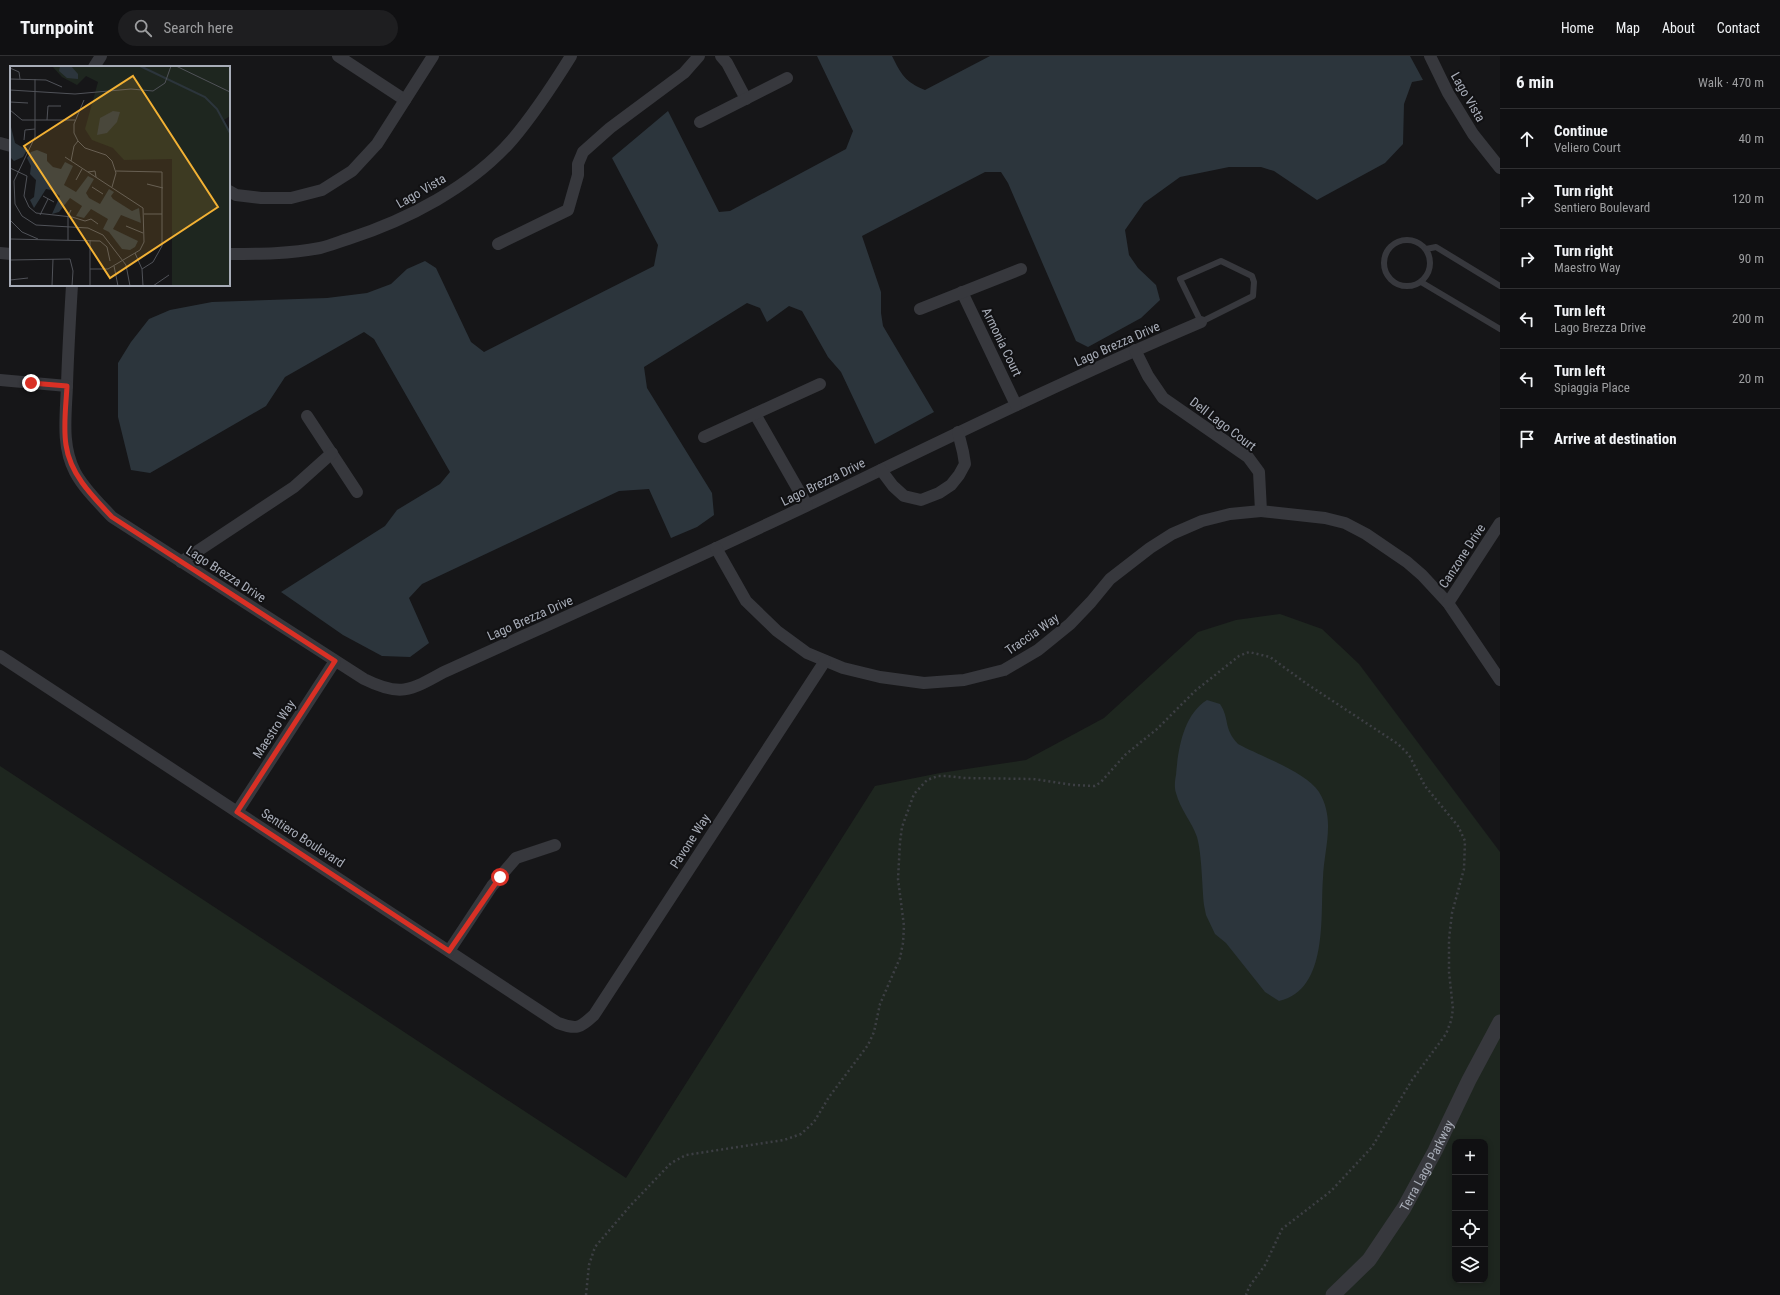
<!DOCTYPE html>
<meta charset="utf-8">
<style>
:root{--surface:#101012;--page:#1e1e20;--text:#f1f3f6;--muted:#9c9d9f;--line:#303032}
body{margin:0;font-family:"Roboto Condensed",sans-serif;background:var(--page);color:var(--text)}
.controls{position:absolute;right:12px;bottom:12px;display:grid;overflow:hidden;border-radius:8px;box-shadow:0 2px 6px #0003}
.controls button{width:36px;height:36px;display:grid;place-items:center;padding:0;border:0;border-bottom:1px solid var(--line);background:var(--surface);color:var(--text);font:20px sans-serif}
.stop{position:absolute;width:12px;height:12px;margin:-9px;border:3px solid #d93025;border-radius:50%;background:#fff}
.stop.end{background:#d93025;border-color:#fff;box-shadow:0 1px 4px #0008}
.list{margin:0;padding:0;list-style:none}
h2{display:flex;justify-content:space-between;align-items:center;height:52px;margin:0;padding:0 16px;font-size:17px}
h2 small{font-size:13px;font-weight:400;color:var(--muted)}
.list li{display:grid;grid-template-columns:26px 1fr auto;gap:12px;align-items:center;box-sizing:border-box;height:60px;padding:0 16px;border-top:1px solid var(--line)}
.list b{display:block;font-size:15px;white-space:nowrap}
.list p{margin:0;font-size:13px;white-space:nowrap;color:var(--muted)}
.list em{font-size:13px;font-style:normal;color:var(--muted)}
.icon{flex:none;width:22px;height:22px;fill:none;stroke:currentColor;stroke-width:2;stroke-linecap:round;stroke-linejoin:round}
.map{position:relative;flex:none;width:1500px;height:1239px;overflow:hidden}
header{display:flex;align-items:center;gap:24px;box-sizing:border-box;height:56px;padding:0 20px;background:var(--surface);border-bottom:1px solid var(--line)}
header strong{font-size:19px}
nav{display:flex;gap:22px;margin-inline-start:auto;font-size:14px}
.search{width:280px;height:36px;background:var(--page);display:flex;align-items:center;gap:10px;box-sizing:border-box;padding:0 14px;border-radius:22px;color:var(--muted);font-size:15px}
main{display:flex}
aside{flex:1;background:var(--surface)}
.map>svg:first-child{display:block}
.green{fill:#1e261f;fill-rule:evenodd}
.water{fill:#2c353c}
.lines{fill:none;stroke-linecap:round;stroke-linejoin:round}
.path{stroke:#3d3f44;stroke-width:2.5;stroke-dasharray:2 3;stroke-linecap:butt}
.service{stroke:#37383d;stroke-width:6}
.minor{stroke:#37383d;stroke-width:12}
.tertiary{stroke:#37383d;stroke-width:15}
.route{stroke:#d93025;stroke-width:5}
.labels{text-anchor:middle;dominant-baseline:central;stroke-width:4;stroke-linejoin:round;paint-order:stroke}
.street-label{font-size:13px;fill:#a8adb8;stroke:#111113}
.inset-river{fill:none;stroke:#2c353c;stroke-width:2}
.inset-road{fill:none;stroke:#505258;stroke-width:1}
.view{fill:#f2b134;fill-opacity:0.15;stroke:#f2b134;stroke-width:2}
.inset-edge{fill:none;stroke:#a8adb8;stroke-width:2}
</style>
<header>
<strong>Turnpoint</strong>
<div class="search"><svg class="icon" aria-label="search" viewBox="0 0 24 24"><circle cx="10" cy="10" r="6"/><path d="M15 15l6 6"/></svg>Search here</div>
<nav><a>Home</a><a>Map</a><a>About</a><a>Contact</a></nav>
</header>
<main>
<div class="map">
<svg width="1500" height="1239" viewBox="0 0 1500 1239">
<rect width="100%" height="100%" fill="#161618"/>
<!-- green -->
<path class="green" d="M1280,558L1322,573L1359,608L1500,796V1239H0V710L626,1122L875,730L940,717L1026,704L1104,662L1198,576L1236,564ZM1455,1086H1485V1224H1455Z"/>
<!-- water -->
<g class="water">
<path d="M817,0H892C901,18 905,26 925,34L990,0H1410L1423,24L1412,26L1404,48L1403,88L1385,107L1317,144L1274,115L1261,111H1229L1180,121L1144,147L1125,174L1129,199L1138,212L1156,229L1160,244L1141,262L1088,291L1076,285L1008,127L1001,116H985L862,180L881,236V257L883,270L934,356L875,388L841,316L828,301L802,255L789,250L767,266L760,252L747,247L644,311L647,332L712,437L714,459L697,471L671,482L649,433L619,435L422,528L409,542L429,587L410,601L382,600L343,579L281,536L385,470L397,454L440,428L450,416L374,283L364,276L285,321L266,350L150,417L131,414L118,361V307L131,286L149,263L170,254L212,246L327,242L367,237L391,228L407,213L425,205L436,212L471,286L484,296L654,210L658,189L612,102L668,55L719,156L730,155L846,93L853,75Z"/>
<path d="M1207,644L1220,648C1230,663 1223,672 1238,688C1260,700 1306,716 1319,736C1336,764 1324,792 1323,822C1320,859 1329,934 1279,945L1265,936L1226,887L1215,878L1206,859L1204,849C1202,830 1202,799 1197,781C1192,766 1180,753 1176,737C1174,731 1175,724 1176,719C1178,694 1183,659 1207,644Z"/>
</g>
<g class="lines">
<!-- path -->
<path class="path" d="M586,1239L589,1209L595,1191L630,1150L671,1107L686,1099L784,1084L801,1078L814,1066L829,1041L868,989L874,976L880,948L900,902L903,887L904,870L898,823L900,786L902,771L914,738L927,724L938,720H947L964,722L1033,723L1073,729L1095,730L1101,726L1125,699L1157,673L1195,635L1239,600L1249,596L1270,601L1307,628L1398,688L1409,699L1425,730L1458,770L1465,785L1464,813L1452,857L1449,883V916L1453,953L1451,965L1446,978L1412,1024L1372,1091L1331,1135L1282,1173L1265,1209L1249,1231L1246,1239"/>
<!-- service -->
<g class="service">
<circle cx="1407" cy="207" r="23"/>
<path d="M1426,193L1436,191L1500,230"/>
<path d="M1221,205L1252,220L1254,226L1253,240L1201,266L1180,223Z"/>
<path d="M1421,226L1500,273"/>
</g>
<!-- minor -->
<g class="minor">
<path d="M338,0L405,44"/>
<path d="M721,0L727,7L746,43"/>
<path d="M1430,0L1448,37L1473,78L1500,112"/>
<path d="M94,11L101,0"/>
<path d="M700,66L787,22"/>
<path d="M0,87L11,90"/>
<path d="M229,135L236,139L261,142H291L322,134L352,115L377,88L433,0"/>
<path d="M498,188L568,154L578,119V108L583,96L610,72L684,17L699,0"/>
<path d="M0,197L11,198"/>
<path d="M229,198C259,198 290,198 320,192C329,190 339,186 348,183C407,164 471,131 512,84C534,58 553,29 571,0"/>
<path d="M72,229C70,262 68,296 67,329C66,359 61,389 75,416C84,433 99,447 112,461L364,623C400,641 410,635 444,616C565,561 686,507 806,450C937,387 1067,323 1201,266"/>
<path d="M962,236L1016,349"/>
<path d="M920,253L1021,213"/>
<path d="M1135,294L1148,320L1163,342L1248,401L1259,416L1261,455L1325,462L1345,467L1366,478L1407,506L1422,519L1448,547L1500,624"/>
<path d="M0,324L67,330"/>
<path d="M755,358L807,449"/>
<path d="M307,360L357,436"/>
<path d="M704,381L820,328"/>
<path d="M881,414L893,430L904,440L921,444L939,437L951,429L959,419L965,408L963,396L958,376"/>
<path d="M716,492L746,545L777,575L807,597L843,612L880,621L924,627L964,624L1004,614L1038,594L1070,568L1091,546L1110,523L1150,492L1172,478L1202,465L1230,458L1261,455"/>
<path d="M181,506L294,431L332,397"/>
<path d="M1448,547L1500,467"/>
<path d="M0,600L558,967C577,974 580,972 594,959L825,605"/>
<path d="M237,756L335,605"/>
<path d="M449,895L492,830L516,802L555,789"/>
</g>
<!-- tertiary -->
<path class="tertiary" id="s1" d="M1333,1239L1369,1204L1404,1152L1435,1095L1469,1024L1500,966"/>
</g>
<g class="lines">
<!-- route -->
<path class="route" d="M31,327L67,330C66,350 63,370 66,389C70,418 92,440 112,461L335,605L237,756L449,895L500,821"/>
</g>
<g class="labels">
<!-- street labels -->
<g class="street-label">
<text transform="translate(1468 41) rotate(60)">Lago Vista</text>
<text transform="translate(421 135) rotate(-30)">Lago Vista</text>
<text transform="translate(1002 286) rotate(64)">Armonia Court</text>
<text transform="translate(1117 288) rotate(-24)">Lago Brezza Drive</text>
<text transform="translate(1223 368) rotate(37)">Dell Lago Court</text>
<text transform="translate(823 426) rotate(-26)">Lago Brezza Drive</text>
<text transform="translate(1462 500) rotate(-57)">Canzone Drive</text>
<text transform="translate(226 518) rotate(33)">Lago Brezza Drive</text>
<text transform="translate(530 562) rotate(-24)">Lago Brezza Drive</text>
<text transform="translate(1032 578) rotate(-35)">Traccia Way</text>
<text transform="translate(274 673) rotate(-57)">Maestro Way</text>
<text transform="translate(303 782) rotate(33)">Sentiero Boulevard</text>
<text transform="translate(690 785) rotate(-57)">Pavone Way</text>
<text stroke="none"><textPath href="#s1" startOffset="161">Terra Lago Parkway</textPath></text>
</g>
</g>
<!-- overview -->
<g transform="translate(10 10)">
<rect width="220" height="220" fill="#161618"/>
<path d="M42,0H220V50L214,54L220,67V220H162V93L114,94L103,82L82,74L75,63L88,16L76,10L67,19L52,11Z" fill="#1e261f"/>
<path d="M50,0H61L68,8V13L57,12L49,5ZM103,45L110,46L107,56L97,67L87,69L90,52ZM0,57L5,77L17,84L13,91L4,95L1,92ZM27,84L37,88V95L43,101L51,103L55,96L63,100L54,119L66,126L78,110L84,113L76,127L79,132L90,138L99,123L104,126L101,130L103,133L122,145L129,142L131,157L111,149L103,163L128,175L125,181L120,184L112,183L99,166L93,163L98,153L81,143L74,152L66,150L72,140L60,132L49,146L42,148L50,130L41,124L36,123L24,142L20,134L24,131L26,114L20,108L21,100L17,92L21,86Z" fill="#2c353c"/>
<path class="inset-river" d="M91,0H107M130,0L195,31L207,43L220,67"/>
<path class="inset-road" d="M166,0L220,26M0,2L9,6L10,13M0,13L36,14L52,21M25,13V71L4,115L5,138L12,150L26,159L78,162L93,169L116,199L120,220M0,24L65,28L121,23L143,25L155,17L161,0M0,36L18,37M0,44L12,54H65M37,54L38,40H51M14,74L15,64L25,63M68,75L75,82L96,89L102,95L106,107L102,121M55,91L133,142L134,176L130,184L98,203H80M61,95L64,80L68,75L64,67V58L74,34M0,102L17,110L14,130L19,141L26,147L62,151L75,155L81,153L88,158M106,105L152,106V180L143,196L132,203M78,106L85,105L86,111M66,114L72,103M137,118L153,122M82,121L93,128M33,130L44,136M134,148H152M30,149L38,133M0,154L12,166L28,173M116,160L133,167M0,173L90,175L97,181L100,195M58,174V150L61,144M80,174V220M125,187L132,203L133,220M0,194L60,193L63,205L62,220M104,200L108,220M0,214L18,212M42,220L43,193M143,220L159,209"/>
<path class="view" d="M123,10L208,141L100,212L14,80Z"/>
<rect width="220" height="220" class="inset-edge"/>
</g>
</svg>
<div class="controls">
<button>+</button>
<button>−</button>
<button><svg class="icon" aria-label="locate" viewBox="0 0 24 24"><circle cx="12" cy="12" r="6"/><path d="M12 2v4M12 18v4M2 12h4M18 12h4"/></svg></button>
<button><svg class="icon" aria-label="layers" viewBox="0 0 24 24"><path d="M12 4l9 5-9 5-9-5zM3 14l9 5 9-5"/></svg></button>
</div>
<div class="stop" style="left:500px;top:821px"></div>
<div class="stop end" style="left:31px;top:327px"></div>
</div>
<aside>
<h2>6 min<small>Walk · 470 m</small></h2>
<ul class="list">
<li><svg class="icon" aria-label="ahead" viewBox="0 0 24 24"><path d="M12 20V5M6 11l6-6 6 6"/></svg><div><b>Continue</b><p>Veliero Court</p></div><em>40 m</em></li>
<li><svg class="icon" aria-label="right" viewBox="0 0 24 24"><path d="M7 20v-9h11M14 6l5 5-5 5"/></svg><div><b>Turn right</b><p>Sentiero Boulevard</p></div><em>120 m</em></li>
<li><svg class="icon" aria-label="right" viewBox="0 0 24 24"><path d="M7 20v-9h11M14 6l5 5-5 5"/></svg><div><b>Turn right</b><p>Maestro Way</p></div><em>90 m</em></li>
<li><svg class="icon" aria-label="left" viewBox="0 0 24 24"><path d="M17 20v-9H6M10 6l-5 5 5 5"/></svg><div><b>Turn left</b><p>Lago Brezza Drive</p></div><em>200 m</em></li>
<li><svg class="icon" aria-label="left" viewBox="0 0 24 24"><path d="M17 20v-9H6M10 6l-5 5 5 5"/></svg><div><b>Turn left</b><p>Spiaggia Place</p></div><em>20 m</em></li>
<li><svg class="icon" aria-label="arrive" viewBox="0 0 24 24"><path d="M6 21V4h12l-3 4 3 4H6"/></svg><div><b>Arrive at destination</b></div></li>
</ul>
</aside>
</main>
